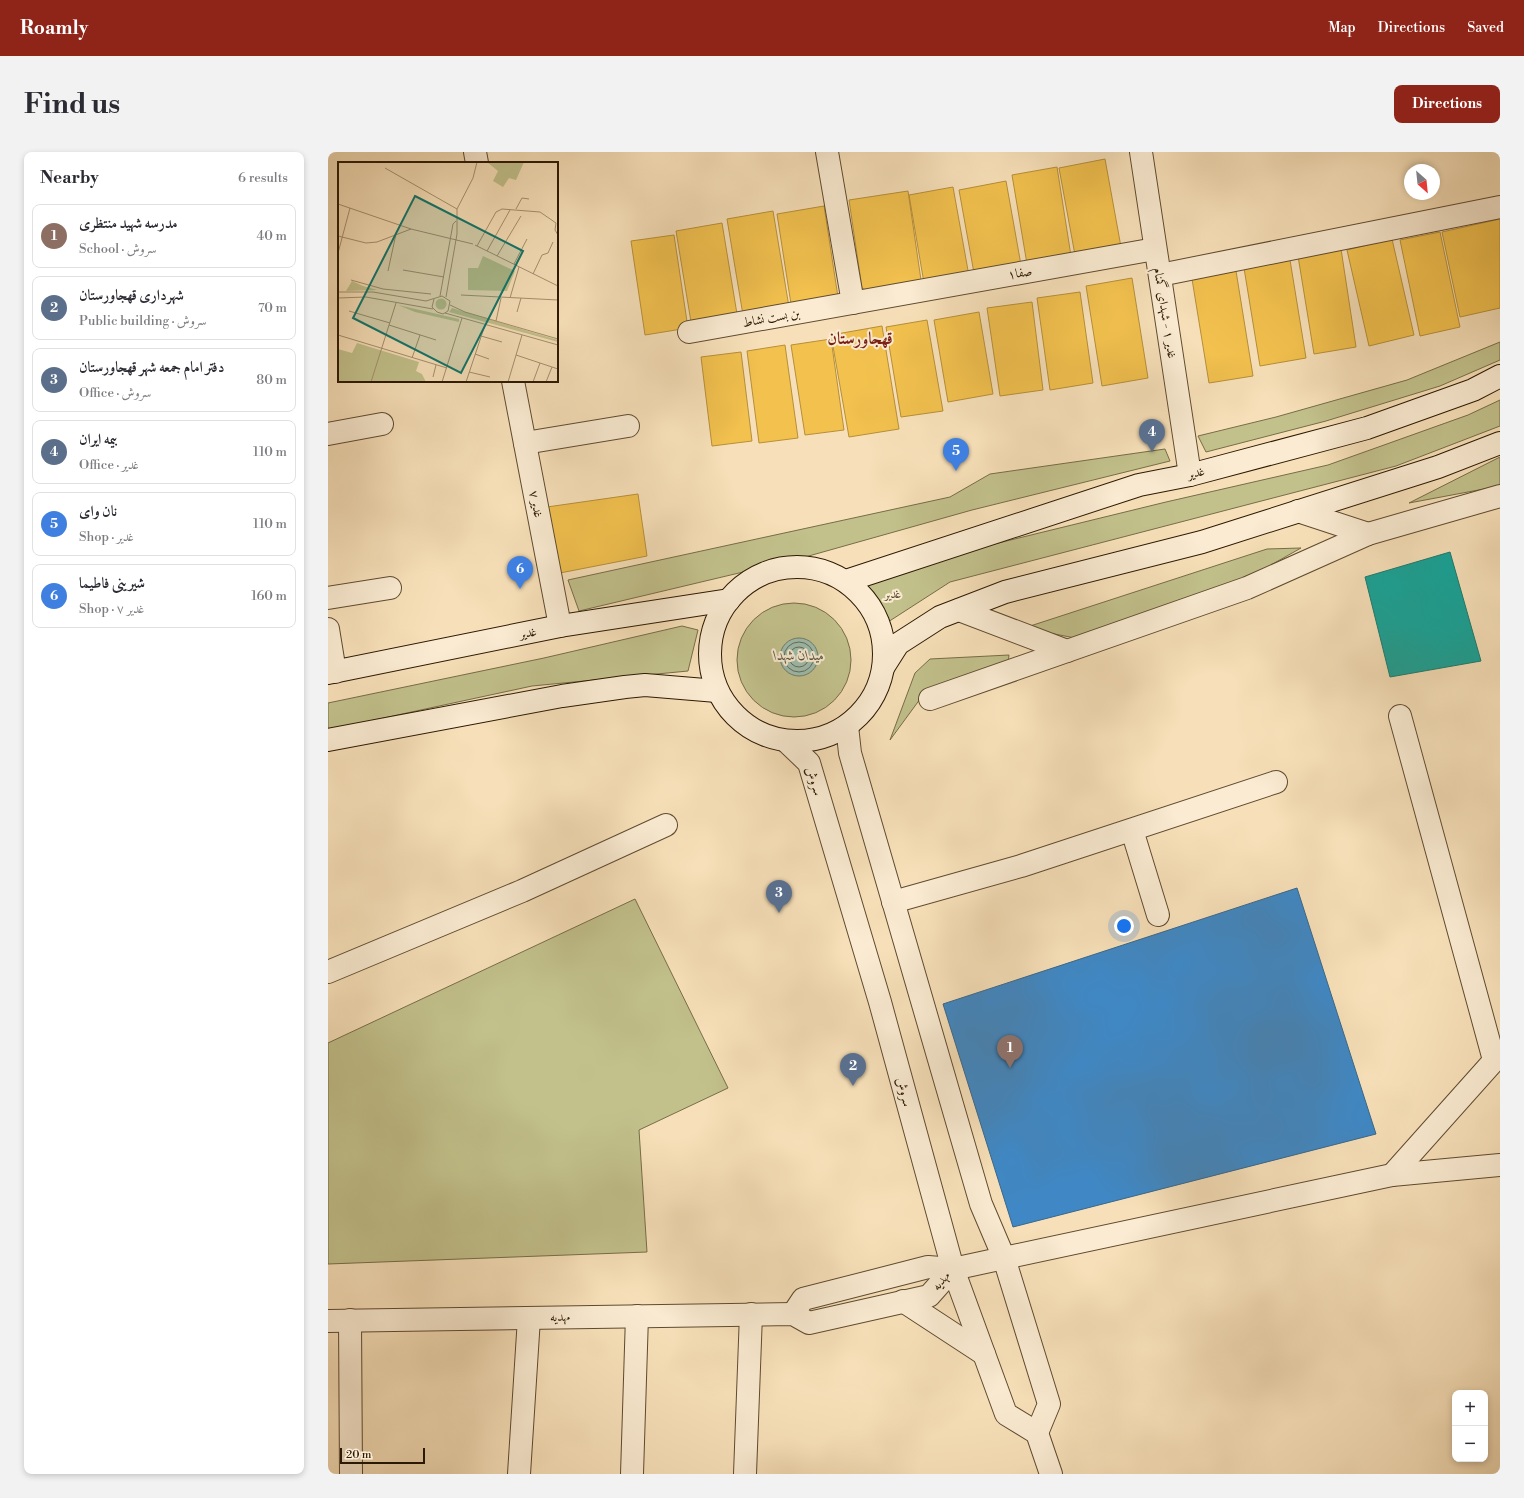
<!DOCTYPE html>
<meta charset="utf-8">
<style>
:root{--surface:#fff;--page:#f2f2f3;--text:#2b2b33;--muted:#7c7c81;--line:#e1e1e2;--accent:#8f2418}
body{margin:0;font-family:"Libre Bodoni",Amiri,serif;background:var(--page);color:var(--text)}
.controls{position:absolute;right:12px;bottom:12px;display:grid;overflow:hidden;border-radius:8px;box-shadow:0 2px 6px #0003}
.controls button{width:36px;height:36px;display:grid;place-items:center;padding:0;border:0;border-bottom:1px solid var(--line);background:var(--surface);color:var(--text);font:20px sans-serif}
.compass{position:absolute;left:1076px;top:12px;width:36px;height:36px;border-radius:50%;background:var(--surface);box-shadow:0 2px 6px #0003;rotate:153deg}
.scale{position:absolute;left:12px;bottom:10px;width:85px;box-sizing:border-box;padding-left:4px;border:2px solid #2c1903;border-top:0;font-size:11px;line-height:14px;white-space:nowrap;color:#2c1903;-webkit-text-stroke:3px #faebd2;paint-order:stroke}
.you{position:absolute;left:796px;top:774px;width:14px;height:14px;margin:-10px;border:3px solid #fff;border-radius:50%;background:#1a73e8;box-shadow:0 0 0 6px #1a73e833}
.badge{display:grid;place-items:center;width:26px;height:26px;border-radius:50%;background:var(--accent);color:#fff;font-size:13px;font-weight:700}
.pin{position:absolute;translate:-50% -33px;filter:drop-shadow(0 1px 2px #0008)}
.pin::after{content:'';position:absolute;top:21px;width:14px;height:12px;background:inherit;clip-path:polygon(0 0,100% 0,50% 100%)}
.list{margin:0;padding:0;list-style:none}
h2{display:flex;justify-content:space-between;align-items:center;height:52px;margin:0;padding:0 16px;font-size:17px}
h2 small{font-size:13px;font-weight:400;color:var(--muted)}
.list li{display:grid;grid-template-columns:26px 1fr auto;gap:12px;align-items:center;box-sizing:border-box;height:64px;margin:0 8px 8px;padding:0 8px;border:1px solid var(--line);border-radius:8px}
.list b{display:block;font-size:15px;white-space:nowrap}
.list p{margin:0;font-size:13px;white-space:nowrap;color:var(--muted)}
.list em{font-size:13px;font-style:normal;color:var(--muted)}
.map{position:relative;flex:none;width:1172px;height:1322px;overflow:hidden;border-radius:8px}
header{display:flex;align-items:center;gap:24px;box-sizing:border-box;height:56px;padding:0 20px;background:var(--accent);color:#fff}
header strong{font-size:19px}
nav{display:flex;gap:22px;margin-inline-start:auto;font-size:14px}
.intro{display:flex;align-items:center;justify-content:space-between;box-sizing:border-box;height:96px;padding:0 24px}
h1{margin:0;font-size:28px}
.button{padding:10px 18px;border-radius:8px;background:var(--accent);color:#fff;font-size:14px;font-weight:700}
main{display:flex;gap:24px;padding:0 24px}
aside{flex:1;background:var(--surface);border-radius:8px;box-shadow:0 2px 6px #0003}
.map>svg:first-child{display:block}
.green{fill:#c2c18c;stroke:#776d48}
.water{fill:#9dbdae;stroke:#707b6a}
.homes{fill:#f2c14e;stroke:#b78f38}
.schools{fill:#3f88c5;stroke:#39678b}
.public{fill:#17a398;stroke:#1d7a6b}
.lines{fill:none;stroke-linecap:round;stroke-linejoin:round}
.shore{stroke:#646b58;stroke-width:1}
.minor-casing{stroke:#5f4b30;stroke-width:24}
.tertiary-casing{stroke:#5f4b30;stroke-width:24}
.secondary-casing{stroke:#2c1903;stroke-width:24}
.minor{stroke:#faebd2;stroke-width:22}
.tertiary{stroke:#faebd2;stroke-width:22}
.secondary{stroke:#faebd2;stroke-width:22}
.labels{text-anchor:middle;dominant-baseline:central;stroke-width:4;stroke-linejoin:round;paint-order:stroke}
.street-label{font-size:13px;fill:#2c1903;stroke:#faebd2}
.park-label{font-size:13px;font-style:italic;fill:#594b2c;stroke:#faebd2}
.water-label{font-size:14px;font-style:italic;fill:#54523f;stroke:#faebd2}
.district-label{font-size:17px;font-weight:bold;fill:#7a1f14;stroke:#faebd2}
.inset-road{fill:none;stroke:#a69070;stroke-width:1}
.view{fill:#0f766e;fill-opacity:0.15;stroke:#0f766e;stroke-width:2}
.inset-edge{fill:none;stroke:#2c1903;stroke-width:2}
</style>
<header>
<strong>Roamly</strong>
<nav><a>Map</a><a>Directions</a><a>Saved</a></nav>
</header>
<div class="intro"><h1>Find us</h1><a class="button">Directions</a></div>
<main>
<aside>
<h2>Nearby<small>6 results</small></h2>
<ul class="list">
<li><span class="badge" style="background:#8d6e63">1</span><div><b>مدرسه شهید منتظری</b><p>School · سروش</p></div><em>40 m</em></li>
<li><span class="badge" style="background:#5c6f8a">2</span><div><b>شهرداری قهجاورستان</b><p>Public building · سروش</p></div><em>70 m</em></li>
<li><span class="badge" style="background:#5c6f8a">3</span><div><b>دفتر امام جمعه شهر قهجاورستان</b><p>Office · سروش</p></div><em>80 m</em></li>
<li><span class="badge" style="background:#5c6f8a">4</span><div><b>بیمه ایران</b><p>Office · غدیر</p></div><em>110 m</em></li>
<li><span class="badge" style="background:#3f7fe0">5</span><div><b>نان وای</b><p>Shop · غدیر</p></div><em>110 m</em></li>
<li><span class="badge" style="background:#3f7fe0">6</span><div><b>شیرینی فاطیما</b><p>Shop · غدیر ۷</p></div><em>160 m</em></li>
</ul>
</aside>
<div class="map">
<svg width="1172" height="1322" viewBox="0 0 1172 1322">
<rect width="100%" height="100%" fill="#f7e0b9"/>
<filter id="stains"><feTurbulence type="fractalNoise" baseFrequency=".005" numOctaves="4"/><feColorMatrix values="0 0 0 0 .2 0 0 0 0 .09 0 0 0 0 .02 0 0 0 .5 -.17"/></filter>
<radialGradient id="worn" r=".72"><stop offset=".6" stop-color="#630" stop-opacity="0"/><stop offset="1" stop-color="#630" stop-opacity=".3"/></radialGradient>
<!-- green -->
<g class="green">
<path d="M1172,190V208L1112,234L998,269L878,300L870,284L948,265L1079,228Z"/>
<path d="M1172,248V274L1068,314L622,430L560,470L534,430L654,395L838,350L1000,313L1140,263Z"/>
<path d="M837,297L842,309L644,358L470,407L251,459L240,428L622,345L662,322Z"/>
<path d="M1172,305V334L1081,351Z"/>
<path d="M973,396L920,426L752,487L696,476L939,397Z"/>
<circle cx="466" cy="508" r="57"/>
<path d="M354,474L370,478L360,519L204,534L0,578V551L216,506Z"/>
<path d="M681,503L680,512L595,543L562,588L587,521L602,507Z"/>
<path d="M307,747L400,936L311,978L319,1100L0,1112V891Z"/>
</g>
<!-- water -->
<circle class="water" cx="471" cy="505" r="19"/>
<!-- homes -->
<g class="homes">
<path d="M777,7L793,95L747,103L731,16Z"/>
<path d="M729,15L743,104L699,112L684,23Z"/>
<path d="M678,29L693,113L646,121L631,38Z"/>
<path d="M625,35L641,124L596,131L581,43Z"/>
<path d="M580,39L594,135L545,142L534,136L521,48Z"/>
<path d="M496,54L510,145L463,152L449,62Z"/>
<path d="M445,59L461,155L415,163L399,67Z"/>
<path d="M1172,67V156L1132,165L1114,80Z"/>
<path d="M394,71L409,162L363,170L348,79Z"/>
<path d="M1112,80L1132,175L1092,184L1072,88Z"/>
<path d="M346,83L360,176L317,183L303,89Z"/>
<path d="M1064,87L1086,183L1041,194L1019,98Z"/>
<path d="M1013,97L1028,195L986,202L970,104Z"/>
<path d="M962,108L978,206L932,214L916,116Z"/>
<path d="M908,119L925,224L881,231L864,127Z"/>
<path d="M804,126L820,226L774,234L758,134Z"/>
<path d="M752,140L765,231L722,238L709,146Z"/>
<path d="M704,150L715,238L672,244L659,156Z"/>
<path d="M651,160L665,242L620,250L606,168Z"/>
<path d="M599,168L615,259L573,265L558,175Z"/>
<path d="M554,174L571,277L521,285L503,183Z"/>
<path d="M503,187L516,278L477,283L463,193Z"/>
<path d="M457,193L470,286L431,291L419,199Z"/>
<path d="M413,200L424,289L384,294L373,205Z"/>
<path d="M310,342L319,404L232,421L219,355Z"/>
</g>
<!-- schools -->
<path class="schools" d="M969,736L1048,982L685,1075L615,852Z"/>
<!-- public -->
<path class="public" d="M1122,400L1153,509L1062,525L1037,425Z"/>
<g class="lines">
<!-- shore -->
<g class="shore">
<circle cx="471" cy="505" r="15"/>
<circle cx="471" cy="505" r="10"/>
</g>
<!-- minor casing -->
<g class="minor-casing">
<g id="minor">
<path d="M147,0L149,11"/>
<path d="M499,0L525,151"/>
<path d="M813,0L862,323"/>
<path d="M832,123L1172,55"/>
<path d="M361,180L827,97"/>
<path d="M185,229L232,474"/>
<path d="M0,282L54,272"/>
<path d="M197,291L300,274"/>
<path d="M970,359L1040,382"/>
<path d="M0,446L62,436"/>
<path d="M631,458L739,499"/>
<path d="M0,477L7,520"/>
<path d="M602,547L919,436L1040,382L1172,344"/>
<path d="M1072,564L1166,908"/>
<path d="M804,678L830,763"/>
<path d="M565,750L693,714L948,630"/>
<path d="M0,820L194,739L338,673"/>
<path d="M1064,1023L1172,902"/>
<path d="M676,1106L1064,1023L1172,1013"/>
<path d="M575,1149L656,1202"/>
<path d="M465,1162L475,1147L600,1115L625,1117"/>
<path d="M22,1168L23,1322"/>
<path d="M0,1169L465,1162L481,1171L601,1144L625,1117"/>
<path d="M191,1322L201,1166"/>
<path d="M304,1322L309,1164"/>
<path d="M417,1322L423,1162"/>
</g>
</g>
<!-- tertiary casing -->
<g class="tertiary-casing">
<g id="tertiary">
<path d="M519,574L522,601L653,1052L676,1106L721,1252L709,1281"/>
<path d="M458,589L481,611L552,850L625,1117L678,1262L709,1281L723,1322"/>
<path d="M625,1117L676,1106"/>
</g>
</g>
<!-- secondary casing -->
<g class="secondary-casing">
<g id="secondary">
<circle cx="469" cy="502" r="87"/>
<path d="M518,429L811,333L862,323L1039,276L1145,238L1172,224"/>
<path d="M556,514L570,492L612,465L677,440L874,390L1110,315L1172,291"/>
<path d="M0,521L232,474L401,448"/>
<path d="M0,588L234,544L297,535L317,533L389,539"/>
</g>
</g>
<!-- minor -->
<use href="#minor" class="minor"/>
<!-- tertiary -->
<use href="#tertiary" class="tertiary"/>
<!-- secondary -->
<use href="#secondary" class="secondary"/>
</g>
<g class="labels">
<!-- street labels -->
<g class="street-label">
<text transform="translate(692 121) rotate(-10)">صفا۱</text>
<text transform="translate(837 161) rotate(81)">غدیر ۱ - شهدای گمنام</text>
<text transform="translate(443 166) rotate(-10)">بن بست نشاط</text>
<text transform="translate(868 321) rotate(-14)">غدیر</text>
<text transform="translate(208 352) rotate(79)">غدیر ۷</text>
<text transform="translate(200 481) rotate(-11)">غدیر</text>
<text transform="translate(486 629) rotate(71)">سروش</text>
<text transform="translate(576 940) rotate(75)">سروش</text>
<text transform="translate(613 1129) rotate(-51)">مهدیه</text>
<text transform="translate(232 1165) rotate(-1)">مهدیه</text>
</g>
<!-- park labels -->
<g class="park-label">
<text x="565" y="442">غدیر</text>
</g>
<!-- water labels -->
<g class="water-label">
<text x="471" y="504">میدان شهدا</text>
</g>
<!-- district labels -->
<g class="district-label">
<text x="532" y="187">قهجاورستان</text>
</g>
</g>
<!-- overview -->
<g transform="translate(10 10)">
<rect width="220" height="220" fill="#f7e0b9"/>
<path d="M149,0H186L178,18L171,16L165,25L155,19L160,9ZM145,94L177,109L169,129L130,128V106H140ZM14,119L25,124L39,128L8,129ZM97.5 142a5.5 5.5 0 1 1 11 0a5.5 5.5 0 1 1-11 0ZM60,143L121,157V160L77,150ZM114,146L220,178V180L111,150ZM19,181L81,200L78,209L84,212L88,220H0V187L14,191Z" fill="#c2c18c"/>
<path class="inset-road" d="M47,6L119,47M0,42L73,67L135,82M178,47L184,36L191,37M0,74L28,81L39,80L73,67M137,83L220,124M139,84L158,50L164,47L202,50L218,61L217,68L220,73M149,89L172,48M0,91L12,46M159,94L183,54M176,102L189,77M65,108L106,115M50,109L58,72M195,112L204,93L210,91L215,80M13,118L45,127L93,132M0,130H35L88,139L104,134L112,139L110,149L105,152L99,150L94,145L96,137M123,133L220,138M102,134L115,62L118,59M108,135L119,72V47L135,16L139,0M0,136L28,135L95,147M172,136L181,105M112,143L127,150L220,177M11,149L52,161M179,150L183,136M107,151L220,183M158,159L163,136M51,163L98,178M0,173L109,206M143,174L164,180M137,192L151,197M178,193L220,207M74,196L82,173M131,210L152,215M95,215L98,203M33,220L58,141M104,220L124,156M128,220L147,163M170,220L184,173M195,220L202,201M208,220L214,205"/>
<path class="view" d="M77,34L185,89L123,211L15,156Z"/>
<rect width="220" height="220" class="inset-edge"/>
</g>
<rect width="100%" height="100%" filter="url(#stains)"/>
<rect width="100%" height="100%" fill="url(#worn)"/>
</svg>
<div class="controls">
<button>+</button>
<button>−</button>
</div>
<svg class="compass" viewBox="-18 -18 36 36"><path d="M0-13l5 13h-10z" fill="#e53935"/><path d="M0 13l5-13h-10z" fill="#7c7c81"/></svg>
<div class="scale">20 m</div>
<div class="you"></div>
<div class="pin badge" style="left:682px;top:916px;background:#8d6e63">1</div>
<div class="pin badge" style="left:525px;top:934px;background:#5c6f8a">2</div>
<div class="pin badge" style="left:451px;top:761px;background:#5c6f8a">3</div>
<div class="pin badge" style="left:824px;top:300px;background:#5c6f8a">4</div>
<div class="pin badge" style="left:628px;top:319px;background:#3f7fe0">5</div>
<div class="pin badge" style="left:192px;top:437px;background:#3f7fe0">6</div>
</div>
</main>
